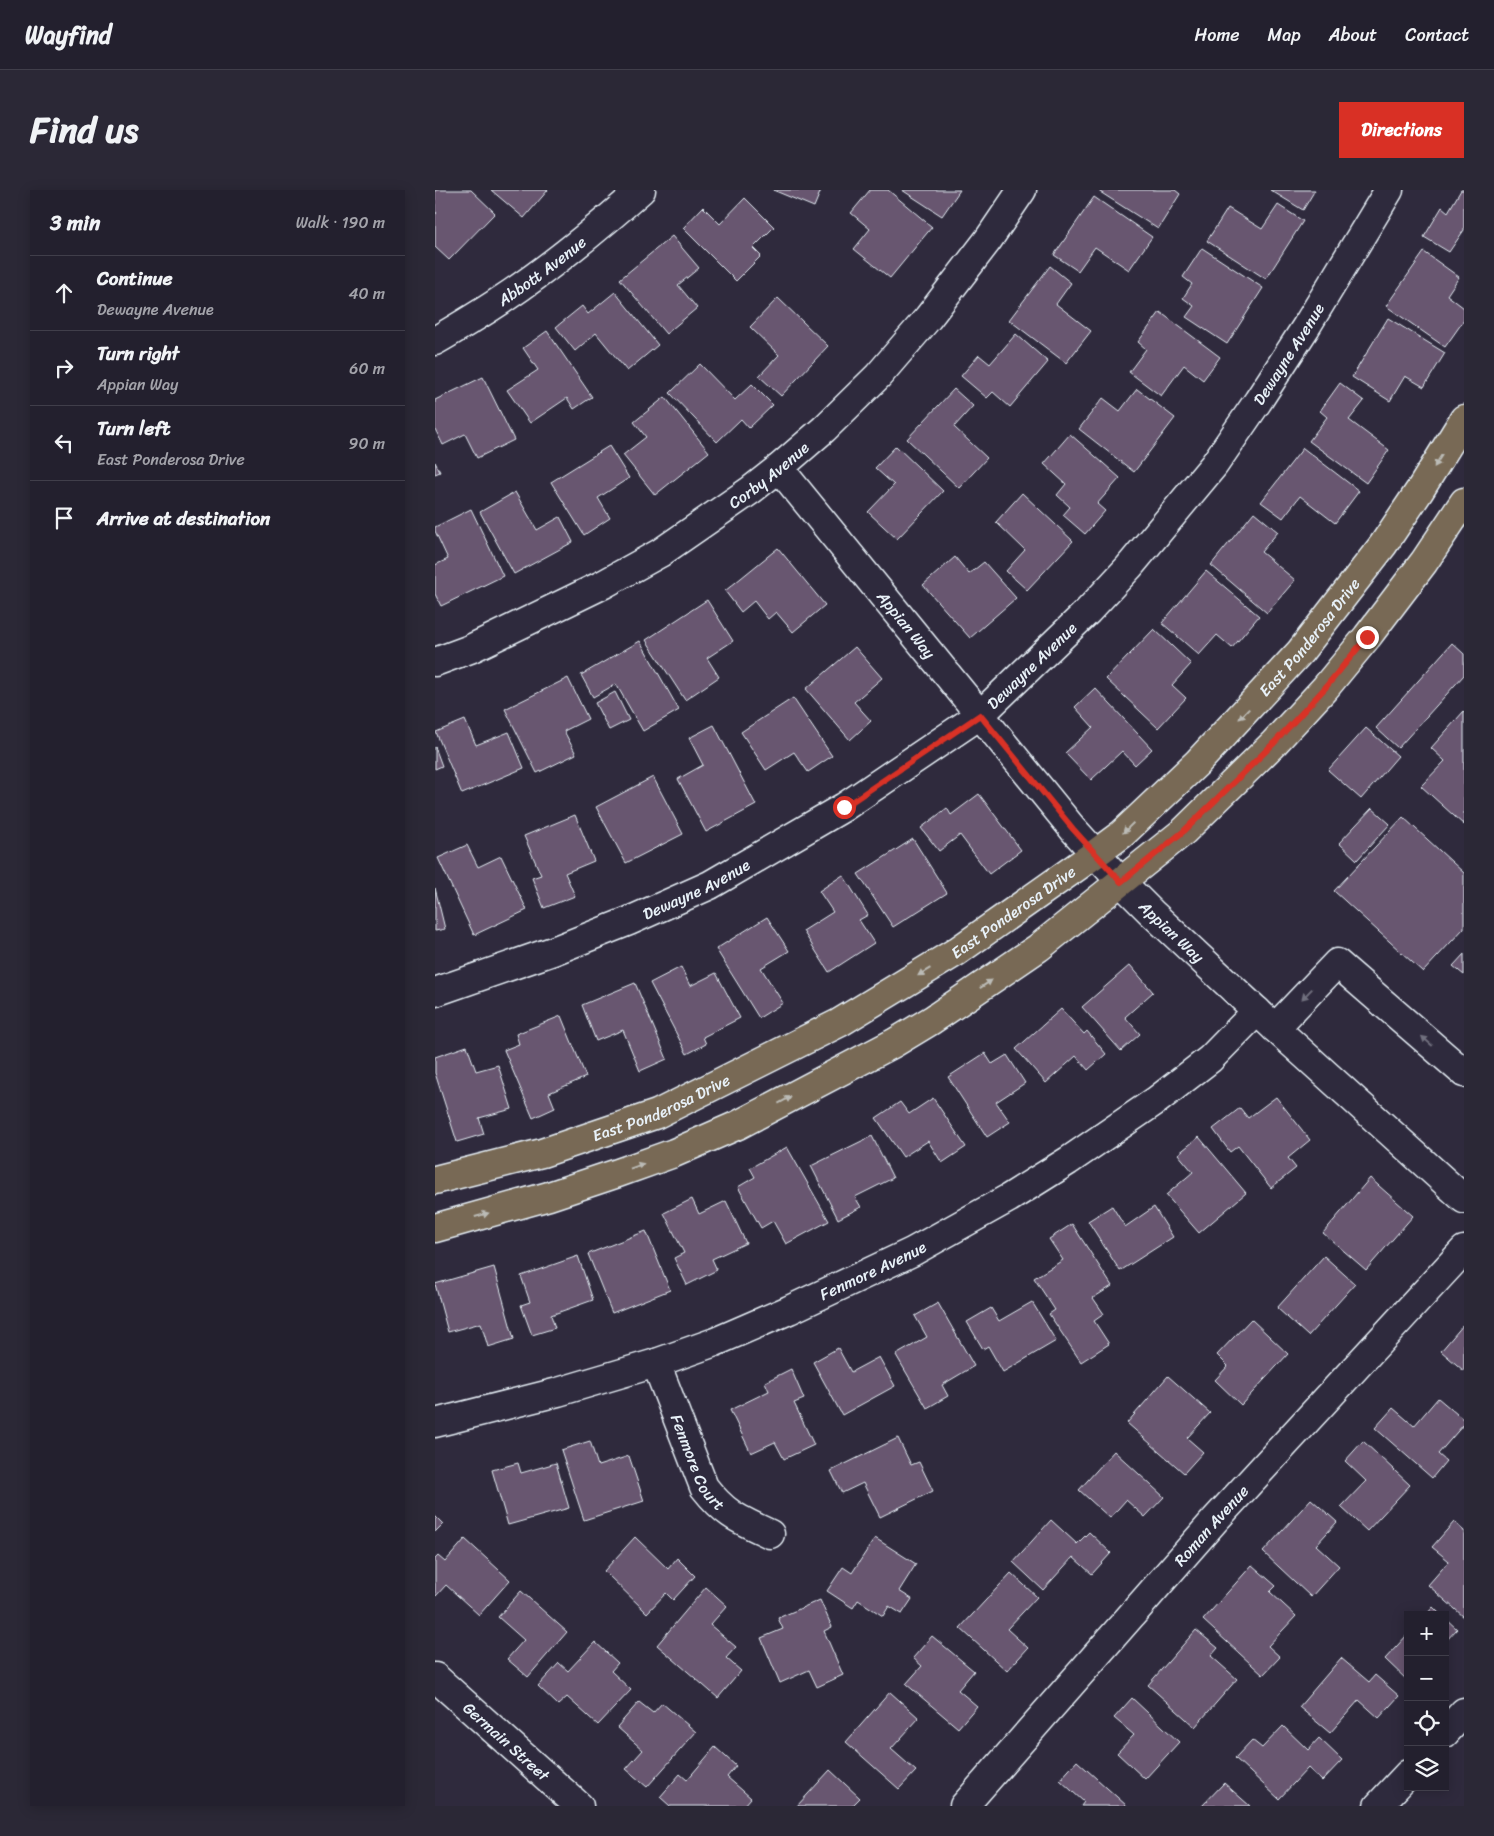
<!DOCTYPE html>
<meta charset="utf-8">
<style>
:root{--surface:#23202e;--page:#2b2836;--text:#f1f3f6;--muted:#a3a3aa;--line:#403e4a;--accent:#d93025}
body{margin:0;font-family:Sriracha,sans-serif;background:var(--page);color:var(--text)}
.controls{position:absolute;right:15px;bottom:15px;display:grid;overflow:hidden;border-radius:0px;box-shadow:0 2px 12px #0003}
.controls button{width:45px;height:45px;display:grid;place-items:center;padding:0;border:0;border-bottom:1px solid var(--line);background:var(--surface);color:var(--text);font:25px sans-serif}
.stop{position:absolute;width:15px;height:15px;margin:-11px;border:4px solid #d93025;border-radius:50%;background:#fff}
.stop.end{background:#d93025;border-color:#fff;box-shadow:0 1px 5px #0008}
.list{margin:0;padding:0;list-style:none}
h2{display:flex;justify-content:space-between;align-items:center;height:65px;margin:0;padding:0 20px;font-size:21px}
h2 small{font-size:16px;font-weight:400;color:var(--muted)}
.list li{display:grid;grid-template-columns:32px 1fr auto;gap:15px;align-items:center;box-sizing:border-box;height:75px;padding:0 20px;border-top:1px solid var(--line)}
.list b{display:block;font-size:19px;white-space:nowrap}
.list p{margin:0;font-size:16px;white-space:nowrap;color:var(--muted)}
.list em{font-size:16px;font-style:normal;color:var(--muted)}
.icon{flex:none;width:28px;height:28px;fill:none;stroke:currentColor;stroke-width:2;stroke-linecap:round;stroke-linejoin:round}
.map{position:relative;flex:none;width:1029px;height:1616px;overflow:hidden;border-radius:0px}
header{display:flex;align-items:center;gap:30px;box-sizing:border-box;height:70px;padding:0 25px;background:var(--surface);border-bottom:1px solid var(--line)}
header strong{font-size:24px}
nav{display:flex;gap:28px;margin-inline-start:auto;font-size:18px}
.intro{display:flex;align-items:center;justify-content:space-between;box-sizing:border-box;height:120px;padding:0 30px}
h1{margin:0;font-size:35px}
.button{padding:12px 22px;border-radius:0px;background:var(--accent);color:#fff;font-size:18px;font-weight:700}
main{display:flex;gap:30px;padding:0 30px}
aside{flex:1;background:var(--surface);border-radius:0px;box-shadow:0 2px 12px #0003}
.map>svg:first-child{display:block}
.building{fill:#685770;stroke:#e8f1f8}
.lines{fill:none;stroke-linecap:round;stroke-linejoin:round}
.minor-casing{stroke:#e8f1f8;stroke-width:31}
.major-casing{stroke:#e8f1f8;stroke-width:31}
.minor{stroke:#2f2a3d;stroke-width:28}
.major{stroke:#786954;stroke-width:28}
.oneway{fill:#bbbbb6}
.oneway2{fill:#70707e}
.route{stroke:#d93025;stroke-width:6}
.labels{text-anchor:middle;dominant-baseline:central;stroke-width:4;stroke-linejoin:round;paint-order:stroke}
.street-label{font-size:16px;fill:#e8f1f8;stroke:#2f2a3d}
</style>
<header>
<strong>Wayfind</strong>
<nav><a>Home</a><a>Map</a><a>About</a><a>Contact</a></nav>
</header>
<div class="intro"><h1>Find us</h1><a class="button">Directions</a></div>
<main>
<aside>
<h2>3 min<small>Walk · 190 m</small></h2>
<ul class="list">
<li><svg class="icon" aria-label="ahead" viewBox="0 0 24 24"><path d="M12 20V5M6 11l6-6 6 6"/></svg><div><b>Continue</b><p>Dewayne Avenue</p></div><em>40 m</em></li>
<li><svg class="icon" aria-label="right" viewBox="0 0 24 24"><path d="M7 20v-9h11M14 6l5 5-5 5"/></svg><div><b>Turn right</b><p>Appian Way</p></div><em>60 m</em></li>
<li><svg class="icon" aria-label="left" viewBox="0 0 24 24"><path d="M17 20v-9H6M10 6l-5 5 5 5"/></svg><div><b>Turn left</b><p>East Ponderosa Drive</p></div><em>90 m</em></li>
<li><svg class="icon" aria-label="arrive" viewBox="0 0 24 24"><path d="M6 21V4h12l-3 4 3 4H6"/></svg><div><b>Arrive at destination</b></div></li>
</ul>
</aside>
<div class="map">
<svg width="1029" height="1616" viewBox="0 0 1029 1616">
<rect width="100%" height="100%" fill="#2f2a3d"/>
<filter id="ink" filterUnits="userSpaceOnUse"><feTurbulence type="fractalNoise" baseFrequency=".02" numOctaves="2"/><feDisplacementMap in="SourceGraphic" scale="10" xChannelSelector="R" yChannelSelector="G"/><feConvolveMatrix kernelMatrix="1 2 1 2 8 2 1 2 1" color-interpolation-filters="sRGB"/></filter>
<g filter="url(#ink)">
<!-- building -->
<g class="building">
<path d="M0,0H36L60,23L14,70L0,57V25L2,23L0,21Z"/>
<path d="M56,0H113L89,28Z"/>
<path d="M338,0H386L379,17Z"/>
<path d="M435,0H453L497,37L455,88L419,59L435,39L416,23Z"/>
<path d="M467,0H525L507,26Z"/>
<path d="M666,0H740L745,4L723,39L665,2Z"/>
<path d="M835,0H880L868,20Z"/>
<path d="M1026,0H1029V40L1014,62L989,47L1007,17L1013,22Z"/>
<path d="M659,7L717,47L694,80L660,57L643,81L619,65Z"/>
<path d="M310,8L339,37L318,58L326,66L301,91L248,38L268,17L285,34Z"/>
<path d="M843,15L868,31L831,89L772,51L793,18L827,39Z"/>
<path d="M237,46L264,78L243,95L262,118L231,144L185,89Z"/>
<path d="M767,58L828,98L792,154L751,127L759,116L748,108L757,94L748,87Z"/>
<path d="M989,62L1024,87L1012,105L1029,118V130L1010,157L951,116Z"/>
<path d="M615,76L636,93L621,114L656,141L631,173L574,130Z"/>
<path d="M180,102L223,155L192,181L161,143L140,161L121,137L147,116L153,124Z"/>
<path d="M343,108L393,156L346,206L324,186L344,165L315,137Z"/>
<path d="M725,122L785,167L768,190L749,175L726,206L694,182L711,159L703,152Z"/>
<path d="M953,128L1010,163L989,197L970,186L955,211L917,187Z"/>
<path d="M112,141L157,207L139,219L132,208L95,233L72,200L103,180L88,158Z"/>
<path d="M581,144L613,172L575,217L558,202L552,208L526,186L544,165L555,174Z"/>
<path d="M265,174L300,210L317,194L338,215L314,238L306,229L282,252L235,203Z"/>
<path d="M48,187L79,250L42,268L30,244L8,255L0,239V210Z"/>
<path d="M905,193L929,211L914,230L954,260L931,293L874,251L892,227L885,221Z"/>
<path d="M519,199L538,216L519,237L552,268L524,298L472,249Z"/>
<path d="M702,199L740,228L699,282L644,239L668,208L685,221Z"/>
<path d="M230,207L274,262L220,305L188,265L211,247L199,232Z"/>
<path d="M635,244L685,288L662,314L670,321L650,344L628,325L635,317L622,305L631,294L609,274Z"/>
<path d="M174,256L194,288L163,308L175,328L149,345L116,292Z"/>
<path d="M461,256L508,301L462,349L433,322L459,295L440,278Z"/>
<path d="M868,258L924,301L900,333L865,306L848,328L826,312Z"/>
<path d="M0,272L5,282L0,284Z"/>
<path d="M80,302L102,340L125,327L138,352L79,384L45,322Z"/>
<path d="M587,303L638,351L592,400L571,381L590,360L561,332Z"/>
<path d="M36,319L68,386L6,416L0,404V375L13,369L0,341V337Z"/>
<path d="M819,322L843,342L826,362L860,390L832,423L776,375Z"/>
<path d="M343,358L390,415L358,442L341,422L333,429L319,411L306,422L290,401Z"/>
<path d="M520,367L534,384L549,372L581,408L535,448L488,395Z"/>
<path d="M771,381L824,426L797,458L782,445L764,465L727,433Z"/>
<path d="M272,410L298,451L272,468L284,487L250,510L211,450Z"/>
<path d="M719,439L756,474L737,495L751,508L723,538L671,489Z"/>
<path d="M205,451L244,520L208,541L181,494L158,507L146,485Z"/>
<path d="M1017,453L1029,464V485L963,558L941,538Z"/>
<path d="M420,457L447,488L419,512L436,531L415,550L371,499Z"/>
<path d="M133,488L153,529L129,541L141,564L102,583L70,519Z"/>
<path d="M660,498L717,559L700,575L687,561L656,590L630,563L658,537L640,517Z"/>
<path d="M180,502L194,530L174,540L160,513Z"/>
<path d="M358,508L397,566L373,582L359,562L331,580L306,542Z"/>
<path d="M1029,521V635L986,596L1010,571L996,558Z"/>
<path d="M30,530L41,555L74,542L89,578L27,604L1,542Z"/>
<path d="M279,535L321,615L271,642L243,589L268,575L254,548Z"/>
<path d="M931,538L963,566L926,609L893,580Z"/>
<path d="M0,557L7,576L0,579Z"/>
<path d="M218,587L248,644L191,673L161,617Z"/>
<path d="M544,604L586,660L554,684L525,645L504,661L486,638L512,618L516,625Z"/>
<path d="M937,618L955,634L922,670L904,653Z"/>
<path d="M140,625L159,671L130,683L140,706L109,718L97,688L106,685L89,646Z"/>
<path d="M968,627L1029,683V738L988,782L899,701Z"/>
<path d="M478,649L512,703L458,737L423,684Z"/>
<path d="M32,655L43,677L66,666L92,720L39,745L3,668Z"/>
<path d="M408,685L433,725L424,730L439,753L394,782L368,741L398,722L384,701Z"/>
<path d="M0,698L10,739L0,741Z"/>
<path d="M332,727L354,761L326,778L348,813L324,828L281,759Z"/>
<path d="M1029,764V785L1018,776Z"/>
<path d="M695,775L718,802L690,827L705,844L686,861L647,817Z"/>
<path d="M246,777L255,796L281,783L305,828L268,847L271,854L252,864L215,793Z"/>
<path d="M200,793L232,869L205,881L188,840L161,851L147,815Z"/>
<path d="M626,819L649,844L652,841L671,864L653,880L641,866L611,893L581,859Z"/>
<path d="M126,826L151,887L114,903L120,918L98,928L69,860L84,854L81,844Z"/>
<path d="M32,856L41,881L63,875L77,919L44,928L49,944L22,952L0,883V867Z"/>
<path d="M550,863L557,874L572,865L590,893L561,912L575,932L552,947L513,887Z"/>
<path d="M841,907L875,950L853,968L861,978L836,998L803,956L795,962L778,939L805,918L813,928Z"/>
<path d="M498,908L531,957L507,973L493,951L468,967L441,928L465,912L474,924Z"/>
<path d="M437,946L458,988L420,1007L426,1017L403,1029L376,976Z"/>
<path d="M764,947L811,1003L764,1043L731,1005L758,982L743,964Z"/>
<path d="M352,957L394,1031L351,1054L338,1031L326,1038L303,997L320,987L315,978Z"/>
<path d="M935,988L978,1026L931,1080L888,1043Z"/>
<path d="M257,1009L264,1024L291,1011L311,1053L277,1069L282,1080L252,1095L239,1068L249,1063L229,1023Z"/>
<path d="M677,1016L690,1037L719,1017L738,1047L685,1081L653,1031Z"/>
<path d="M637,1034L677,1096L658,1108L669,1124L659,1131L674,1154L646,1172L614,1124L620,1120L599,1088L628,1070L614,1049Z"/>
<path d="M211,1041L235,1100L177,1123L153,1064Z"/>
<path d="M143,1066L158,1110L116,1125L120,1138L97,1145L86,1115L95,1112L86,1086Z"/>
<path d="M889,1066L920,1094L873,1146L842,1118Z"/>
<path d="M59,1077L79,1149L53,1157L46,1133L13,1142L0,1094Z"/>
<path d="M597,1112L621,1151L568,1182L553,1156L548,1159L532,1132L556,1118L564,1131Z"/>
<path d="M503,1113L539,1176L507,1195L513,1206L492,1218L461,1165L492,1147L480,1126Z"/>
<path d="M816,1129L853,1164L806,1215L780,1190L793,1176L782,1165Z"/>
<path d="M1029,1134V1181L1006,1161Z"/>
<path d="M403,1158L416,1182L444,1167L460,1196L407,1225L378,1172Z"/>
<path d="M356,1179L369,1209L359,1213L379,1255L349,1269L340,1252L316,1263L295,1220L334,1201L330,1192Z"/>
<path d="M733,1186L775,1223L752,1248L768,1262L749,1283L692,1233Z"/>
<path d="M1003,1208L1029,1230V1234L1003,1264L1011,1271L997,1288L940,1238L958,1218L979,1236Z"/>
<path d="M463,1248L476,1275L484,1272L498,1301L445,1327L428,1293L407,1303L396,1281Z"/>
<path d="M155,1251L163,1276L194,1266L209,1311L149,1330L126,1260Z"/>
<path d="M928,1251L975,1295L932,1341L906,1317L931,1291L910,1271Z"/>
<path d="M679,1261L729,1307L710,1327L691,1310L675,1328L644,1300Z"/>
<path d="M83,1273L86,1283L121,1273L134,1318L73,1335L57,1280Z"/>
<path d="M876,1309L902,1332L881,1355L904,1376L876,1407L828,1362Z"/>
<path d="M0,1326L8,1334L0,1342Z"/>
<path d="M616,1330L642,1354L654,1342L676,1363L657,1384L638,1367L608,1400L578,1372Z"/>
<path d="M1019,1332L1029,1341V1427L993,1395L1014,1371L997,1357Z"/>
<path d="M200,1347L233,1379L242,1368L260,1386L238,1410L231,1403L212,1423L169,1381Z"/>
<path d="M440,1348L481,1374L464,1401L477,1409L467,1424L454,1416L448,1426L423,1410L418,1418L392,1401L408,1377L417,1383Z"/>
<path d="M30,1349L75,1390L44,1425L11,1395L1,1406L0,1404V1369L3,1366L10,1372Z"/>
<path d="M817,1375L841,1396L835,1402L861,1426L833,1456L845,1467L828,1485L768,1430Z"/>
<path d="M576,1383L602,1407L572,1439L593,1458L572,1481L525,1438Z"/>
<path d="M271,1397L292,1416L275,1435L301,1457L291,1468L306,1481L283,1508L222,1455Z"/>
<path d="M86,1401L132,1442L93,1487L72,1469L89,1450L63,1427Z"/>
<path d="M385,1410L397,1437L389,1441L408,1485L382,1497L374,1480L345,1493L326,1448L348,1439L343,1428Z"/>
<path d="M998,1417L1006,1425H991Z"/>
<path d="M1010,1428L1022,1439L1010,1452Z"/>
<path d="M761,1440L783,1458L776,1466L802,1489L760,1537L713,1495Z"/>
<path d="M973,1444V1491L950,1469Z"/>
<path d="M497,1446L539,1481L523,1500L542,1516L523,1538L471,1494L487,1476L478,1468Z"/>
<path d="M160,1452L183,1473L176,1481L196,1500L163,1535L132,1507L123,1515L103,1496L124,1473L133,1481Z"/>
<path d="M906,1468L934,1492L940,1485L964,1506L944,1528L924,1510L895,1543L864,1517Z"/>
<path d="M455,1502L484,1528L456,1559L481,1581L464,1599L411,1552Z"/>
<path d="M697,1508L744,1552L710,1589L682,1563L699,1545L679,1528Z"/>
<path d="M204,1512L218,1523L227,1513L261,1542L212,1597L191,1579L208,1560L182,1537Z"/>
<path d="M848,1536L873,1560L884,1548L907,1570L887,1591L873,1578L844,1609L800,1568L817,1550L827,1558Z"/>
<path d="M280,1557L301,1576L292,1587L316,1608L309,1616H235L225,1607L245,1584L252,1590Z"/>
<path d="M642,1571L692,1616H646L649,1612L625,1590Z"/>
<path d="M395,1580L425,1608L417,1616H362Z"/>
<path d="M789,1593L815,1616H767Z"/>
</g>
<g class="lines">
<!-- minor casing -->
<g class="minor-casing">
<g id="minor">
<path id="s1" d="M0,151C22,138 44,125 65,111C115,78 161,40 206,0"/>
<path id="s2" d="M344,278L638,639L686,692L716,722L840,838L1029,1009"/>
<path id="s3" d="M0,472L35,459L169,394L225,363L316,300L344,278L389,239L443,186L493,128L553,50L587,0"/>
<path id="s4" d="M0,802L118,761L194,731L275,695L409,617L545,525L653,421L694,377L779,275L823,211L871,137L954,0"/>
<path d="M840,838L902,773L1029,883"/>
<path id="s5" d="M221,1173L269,1297C291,1325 303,1329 335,1344"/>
<path id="s6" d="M0,1233L123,1202L221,1173L280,1152L354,1120L477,1062L574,1008L633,971L722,910L775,869L822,821"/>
<path id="s7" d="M0,1487L144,1616"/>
<path d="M1010,1543L1029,1522"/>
<path id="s8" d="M529,1616L780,1330L1029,1060"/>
<path d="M943,1616L973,1584"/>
</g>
</g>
<!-- major casing -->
<g class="major-casing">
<g id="major">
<path id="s9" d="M0,990L107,963L222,924L404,833L521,762L660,664L687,644L762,573L865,462L948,355L985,300L1029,229"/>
<path d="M0,1038L114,1006L183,983L239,963L303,935L459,853L497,830L603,758L749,641L839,553L890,498L932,447L989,372L1029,312"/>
</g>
</g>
<!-- minor -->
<use href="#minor" class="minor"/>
<!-- major -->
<use href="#major" class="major"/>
</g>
<!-- one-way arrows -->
<defs><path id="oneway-solid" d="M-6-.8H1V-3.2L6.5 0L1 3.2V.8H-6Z" transform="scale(1.25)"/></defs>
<g class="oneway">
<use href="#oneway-solid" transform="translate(1003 271) rotate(122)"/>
<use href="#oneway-solid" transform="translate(809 524) rotate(134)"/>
<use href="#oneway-solid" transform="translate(693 638) rotate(136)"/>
<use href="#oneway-solid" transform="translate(489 782) rotate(149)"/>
<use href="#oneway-solid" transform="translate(551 794) rotate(-34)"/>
<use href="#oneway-solid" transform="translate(350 910) rotate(-28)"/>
<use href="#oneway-solid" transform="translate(202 976) rotate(-20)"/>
<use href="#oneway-solid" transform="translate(47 1025) rotate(-16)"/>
</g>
<g class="oneway2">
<use href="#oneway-solid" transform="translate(872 804) rotate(134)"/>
<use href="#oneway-solid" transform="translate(992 851) rotate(-139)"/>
</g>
</g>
<g class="lines" filter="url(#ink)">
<!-- route -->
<path class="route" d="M409,617L545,525L638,639L686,692L749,641L839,553L890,498L932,447"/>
</g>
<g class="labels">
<!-- street labels -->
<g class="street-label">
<text stroke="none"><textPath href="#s1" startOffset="128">Abbott Avenue</textPath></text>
<text stroke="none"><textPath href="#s4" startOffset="1091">Dewayne Avenue</textPath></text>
<text stroke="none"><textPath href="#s3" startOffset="384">Corby Avenue</textPath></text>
<text stroke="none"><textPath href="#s2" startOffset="202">Appian Way</textPath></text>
<text stroke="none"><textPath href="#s9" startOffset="1048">East Ponderosa Drive</textPath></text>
<text stroke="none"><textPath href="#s4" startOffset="686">Dewayne Avenue</textPath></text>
<text stroke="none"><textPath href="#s4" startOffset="281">Dewayne Avenue</textPath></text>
<text stroke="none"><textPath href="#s9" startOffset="642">East Ponderosa Drive</textPath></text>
<text stroke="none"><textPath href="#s2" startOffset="608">Appian Way</textPath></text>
<text stroke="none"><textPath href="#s9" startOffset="238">East Ponderosa Drive</textPath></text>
<text stroke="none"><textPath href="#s6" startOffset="465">Fenmore Avenue</textPath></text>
<text stroke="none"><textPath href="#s5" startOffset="108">Fenmore Court</textPath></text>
<text stroke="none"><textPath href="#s8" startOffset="374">Roman Avenue</textPath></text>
<text stroke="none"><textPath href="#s7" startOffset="96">Germain Street</textPath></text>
</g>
</g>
</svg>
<div class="controls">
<button>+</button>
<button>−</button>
<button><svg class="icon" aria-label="locate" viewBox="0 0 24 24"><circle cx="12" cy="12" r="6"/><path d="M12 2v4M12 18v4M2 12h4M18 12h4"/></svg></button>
<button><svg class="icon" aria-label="layers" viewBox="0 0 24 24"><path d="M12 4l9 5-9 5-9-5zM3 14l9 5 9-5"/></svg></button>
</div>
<div class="stop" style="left:409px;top:617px"></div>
<div class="stop end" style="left:932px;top:447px"></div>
</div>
</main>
